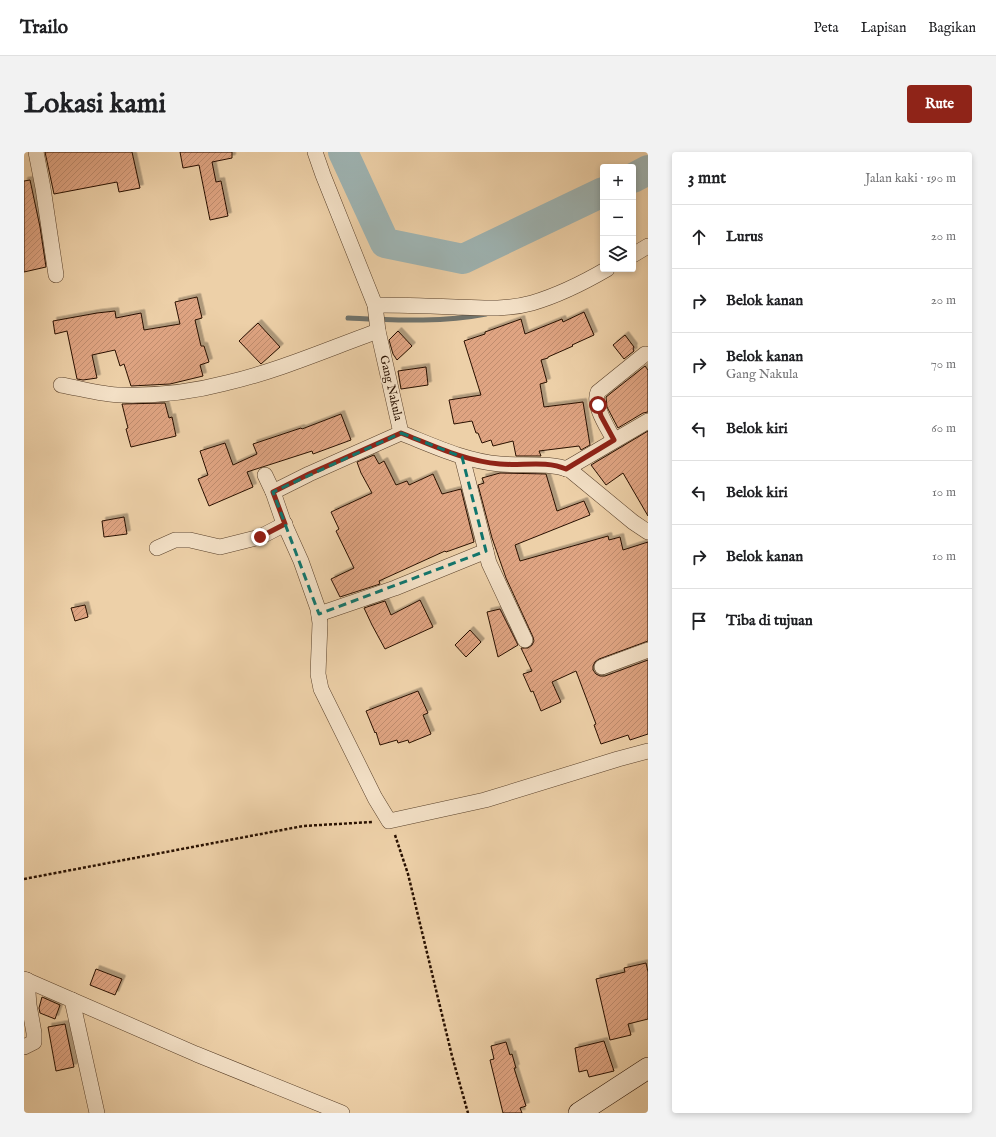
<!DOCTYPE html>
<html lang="id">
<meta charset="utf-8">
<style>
:root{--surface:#fff;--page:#f2f2f2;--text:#202124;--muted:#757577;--line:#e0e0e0;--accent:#8f2418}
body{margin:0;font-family:"IM FELL English",serif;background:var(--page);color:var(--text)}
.controls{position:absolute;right:12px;top:12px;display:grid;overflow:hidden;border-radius:4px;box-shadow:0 2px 6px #0003}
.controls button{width:36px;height:36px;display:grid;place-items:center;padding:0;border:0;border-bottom:1px solid var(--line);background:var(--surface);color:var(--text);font:20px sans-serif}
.stop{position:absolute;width:12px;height:12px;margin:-9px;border:3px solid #8f2418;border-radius:50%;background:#fff}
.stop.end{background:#8f2418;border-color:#fff;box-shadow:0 1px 4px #0008}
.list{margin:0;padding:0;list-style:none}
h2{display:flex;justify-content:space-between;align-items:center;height:52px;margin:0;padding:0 16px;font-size:17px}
h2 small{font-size:13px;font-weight:400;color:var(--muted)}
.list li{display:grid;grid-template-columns:26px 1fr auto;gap:12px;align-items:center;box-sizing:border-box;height:64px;padding:0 16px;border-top:1px solid var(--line)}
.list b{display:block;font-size:15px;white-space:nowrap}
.list p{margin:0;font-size:13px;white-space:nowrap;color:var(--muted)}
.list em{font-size:13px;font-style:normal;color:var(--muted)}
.icon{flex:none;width:22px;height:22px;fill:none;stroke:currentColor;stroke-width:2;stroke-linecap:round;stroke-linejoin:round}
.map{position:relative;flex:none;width:624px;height:961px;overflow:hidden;border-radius:4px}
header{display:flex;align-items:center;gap:24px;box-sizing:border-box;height:56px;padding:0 20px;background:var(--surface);border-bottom:1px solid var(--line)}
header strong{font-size:19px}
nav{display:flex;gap:22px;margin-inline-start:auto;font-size:14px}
.intro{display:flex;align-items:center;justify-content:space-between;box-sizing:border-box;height:96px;padding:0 24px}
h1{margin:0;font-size:28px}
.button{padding:10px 18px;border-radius:4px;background:var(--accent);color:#fff;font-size:14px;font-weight:700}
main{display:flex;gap:24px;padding:0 24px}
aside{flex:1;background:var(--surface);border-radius:4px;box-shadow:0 2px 6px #0003}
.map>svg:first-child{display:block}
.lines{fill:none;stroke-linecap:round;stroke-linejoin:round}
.stream{stroke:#6f726b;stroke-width:5}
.river{stroke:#9eb4b3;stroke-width:30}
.building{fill:url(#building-hatch);stroke:#281000;filter:url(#shadow)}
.minor-casing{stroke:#59402a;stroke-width:16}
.secondary-casing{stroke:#281000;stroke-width:22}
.path{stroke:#281000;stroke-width:2.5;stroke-dasharray:3 2;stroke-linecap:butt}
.minor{stroke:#f3e0c6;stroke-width:15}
.secondary{stroke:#f3e0c6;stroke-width:21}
.route{stroke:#8f2418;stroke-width:5}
.marked{fill:none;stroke:#0f766e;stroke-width:3;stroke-dasharray:8 5;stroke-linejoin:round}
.labels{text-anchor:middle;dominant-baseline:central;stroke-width:3;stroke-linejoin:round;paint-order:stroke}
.street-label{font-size:12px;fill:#281000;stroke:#f3e0c6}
</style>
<header>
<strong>Trailo</strong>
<nav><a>Peta</a><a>Lapisan</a><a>Bagikan</a></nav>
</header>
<div class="intro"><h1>Lokasi kami</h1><a class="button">Rute</a></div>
<main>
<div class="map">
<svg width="624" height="961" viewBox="0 0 624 961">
<defs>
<pattern id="building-hatch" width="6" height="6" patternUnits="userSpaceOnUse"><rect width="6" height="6" fill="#dfa482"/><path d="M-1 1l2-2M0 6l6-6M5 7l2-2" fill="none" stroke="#bf8c6e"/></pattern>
<filter id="shadow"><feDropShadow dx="3.5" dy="-3.5" stdDeviation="0" flood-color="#0004"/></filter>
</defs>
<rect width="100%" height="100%" fill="#edd0a8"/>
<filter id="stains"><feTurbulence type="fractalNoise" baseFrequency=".005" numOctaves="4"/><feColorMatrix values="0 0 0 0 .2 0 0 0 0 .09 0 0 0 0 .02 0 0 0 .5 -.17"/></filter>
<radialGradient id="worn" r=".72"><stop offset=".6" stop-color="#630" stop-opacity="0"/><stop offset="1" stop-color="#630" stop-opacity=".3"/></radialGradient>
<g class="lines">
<!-- stream -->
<path class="stream" d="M324,166C371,168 416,171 462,162"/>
<!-- river -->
<g class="river">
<path d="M319,0L361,91L439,107L579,40"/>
<path d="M609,26L624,18"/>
</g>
</g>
<!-- building -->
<g class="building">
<path d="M21,0H108L116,36L95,40L93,30L30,42Z"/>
<path d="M156,0H208V6L188,10L192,30L197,29L204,64L186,68L175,13L159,16Z"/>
<path d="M6,28L16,75L22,115L0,120V29Z"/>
<path d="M173,145L178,166L171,168L177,194H180L185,210L176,213L179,224L146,232L107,234L100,212L96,214L91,198L68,203L73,226L59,228L53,227L43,179L31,182L29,169L73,161L91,159L92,166L117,161L120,178L156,172L151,150Z"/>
<path d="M560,160L570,183L548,193L549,194L524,205V206L517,208L523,230L516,232L520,255L559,250L566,293L557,298L555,294L515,299L517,304H492L489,289L469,294L467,288L458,291L454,281H452L448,269L430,272L425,248L457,243L440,189L461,182V180L497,167L501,182L538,167L539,170Z"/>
<path d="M234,171L256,195L237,212L215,189Z"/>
<path d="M374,179L388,194L373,208L369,202L365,188Z"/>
<path d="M601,183L610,195L609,197L610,199L600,207L589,193Z"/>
<path d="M621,214L624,218V260L619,261L594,276L583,255L582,245Z"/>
<path d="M402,215L404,233L377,237L374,219Z"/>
<path d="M141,251L145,266L148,265L152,284L107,295L102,277L104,276L98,252Z"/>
<path d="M317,262L327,288L289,302L288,299L223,320L229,335L185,354L174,327L184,323L176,299L201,291L209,313L233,302L229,292L277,276L278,277Z"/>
<path d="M624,279V364L599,321L582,333L567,313Z"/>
<path d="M350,303L355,312L360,309L372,333L383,329L385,333L409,322L418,342L437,337L450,390L422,400L421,399L355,429L356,432L316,445L307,427L330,416L312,379L315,377L307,360L348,341L337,321L333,310Z"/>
<path d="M476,321L522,322L533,359L560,349L566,363L491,393L496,409L584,384L585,388L596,385L599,398L624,390V489L575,507L571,510L569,514V518L572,522L576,524H581L624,508V582L606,588L604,583L577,592L570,573L572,572L552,519L528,530L537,550L517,559L509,539L507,540L499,522L508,519L497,496H504L508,493L510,489L509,485L482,426L468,386L454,333L460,331L458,326Z"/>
<path d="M100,365L103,382L80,385L78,369Z"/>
<path d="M396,448L409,475L361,497L348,473L340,456L361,449L367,463Z"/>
<path d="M61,453L64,465L51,469L47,456Z"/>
<path d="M476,457L494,493L474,505L463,460Z"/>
<path d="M446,478L457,490L442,505L431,493Z"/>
<path d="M394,539L404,561L399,563L407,582L385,591L384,588L374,591L373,588L356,593L352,580L351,581L342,559Z"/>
<path d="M622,811L624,820V867L604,872L607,883L586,888L572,827L601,820L600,816Z"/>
<path d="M72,817L98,827L91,843L66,833Z"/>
<path d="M18,845L36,853L31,867L16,861L15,856Z"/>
<path d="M41,872L50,915L32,919L24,875Z"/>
<path d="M580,889L590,919L565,925L563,918L555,920L551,896Z"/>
<path d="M482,890L486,903L488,902L492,916H490L502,954L496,956L498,961H479L466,908L470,907L467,894Z"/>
</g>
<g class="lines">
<!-- minor casing -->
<g class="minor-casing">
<g id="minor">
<path d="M12,0L19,36L32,123"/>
<path d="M291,0L299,23L351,153L354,179L377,281C410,294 441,309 476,312C500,314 523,310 546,318L609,370L624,380"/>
<path d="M609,103L624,94"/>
<path d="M351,153C378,153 405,154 431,155C457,156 483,158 508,151C535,143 559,131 583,117"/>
<path d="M37,233C55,236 79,243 97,243C132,244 168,240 202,231C254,219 304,197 354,179"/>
<path d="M590,288C584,276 568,253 574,240L621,202"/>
<path d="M438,305L465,411L501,488"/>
<path d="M542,317L624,269"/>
<path d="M241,323L249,340L259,369L277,409L294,457L296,471L294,522L297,537L351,646L365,669L461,648L594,607L624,599"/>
<path d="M249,340L285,322L377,281"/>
<path d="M133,396L151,388H166L196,395L236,385L261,372"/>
<path d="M295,462L371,436L462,399"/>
<path d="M578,515L624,498"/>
<path d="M0,827L172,902L318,961"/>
<path d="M48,848L73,961"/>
<path d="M0,895L10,890V881L5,853L3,828"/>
</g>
</g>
<!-- secondary casing -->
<g class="secondary-casing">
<path id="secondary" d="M555,961L624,916"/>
</g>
<!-- path -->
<g class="path">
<path d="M371,683L384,722L428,904L444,961"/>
<path d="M0,727L279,674L348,670"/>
</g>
<!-- minor -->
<use href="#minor" class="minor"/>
<!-- secondary -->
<use href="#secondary" class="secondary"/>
</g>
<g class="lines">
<!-- route -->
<path class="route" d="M236,385L261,372L249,340L285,322L377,281C410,294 441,309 476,312C498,314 522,308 542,317L590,288L577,264L574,253"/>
</g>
<!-- marked area -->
<path class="marked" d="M377,281L438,305L462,399L295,462L249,340Z"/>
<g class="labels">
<!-- street labels -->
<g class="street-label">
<text transform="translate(367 236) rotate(77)">Gang Nakula</text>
</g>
</g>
<rect width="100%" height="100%" filter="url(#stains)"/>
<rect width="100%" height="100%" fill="url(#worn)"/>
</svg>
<div class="controls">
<button>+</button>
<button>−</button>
<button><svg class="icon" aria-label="layers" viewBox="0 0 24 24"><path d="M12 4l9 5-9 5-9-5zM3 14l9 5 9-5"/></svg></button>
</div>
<div class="stop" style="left:574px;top:253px"></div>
<div class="stop end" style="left:236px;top:385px"></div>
</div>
<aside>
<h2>3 mnt<small>Jalan kaki · 190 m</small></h2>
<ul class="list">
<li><svg class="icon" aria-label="ahead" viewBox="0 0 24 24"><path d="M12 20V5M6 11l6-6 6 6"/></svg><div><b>Lurus</b></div><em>20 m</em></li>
<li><svg class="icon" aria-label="right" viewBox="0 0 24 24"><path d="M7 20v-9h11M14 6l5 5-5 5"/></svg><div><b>Belok kanan</b></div><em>20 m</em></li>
<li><svg class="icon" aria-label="right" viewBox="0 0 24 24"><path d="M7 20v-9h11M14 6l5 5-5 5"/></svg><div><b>Belok kanan</b><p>Gang Nakula</p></div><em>70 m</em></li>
<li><svg class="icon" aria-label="left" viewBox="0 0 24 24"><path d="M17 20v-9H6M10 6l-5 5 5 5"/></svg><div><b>Belok kiri</b></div><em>60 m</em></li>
<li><svg class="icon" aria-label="left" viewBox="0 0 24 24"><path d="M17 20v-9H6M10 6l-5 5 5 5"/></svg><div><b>Belok kiri</b></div><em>10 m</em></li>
<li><svg class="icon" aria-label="right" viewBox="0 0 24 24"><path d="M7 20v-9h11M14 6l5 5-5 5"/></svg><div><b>Belok kanan</b></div><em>10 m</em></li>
<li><svg class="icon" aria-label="arrive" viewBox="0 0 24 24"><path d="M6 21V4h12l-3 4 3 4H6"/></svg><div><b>Tiba di tujuan</b></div></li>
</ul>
</aside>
</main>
